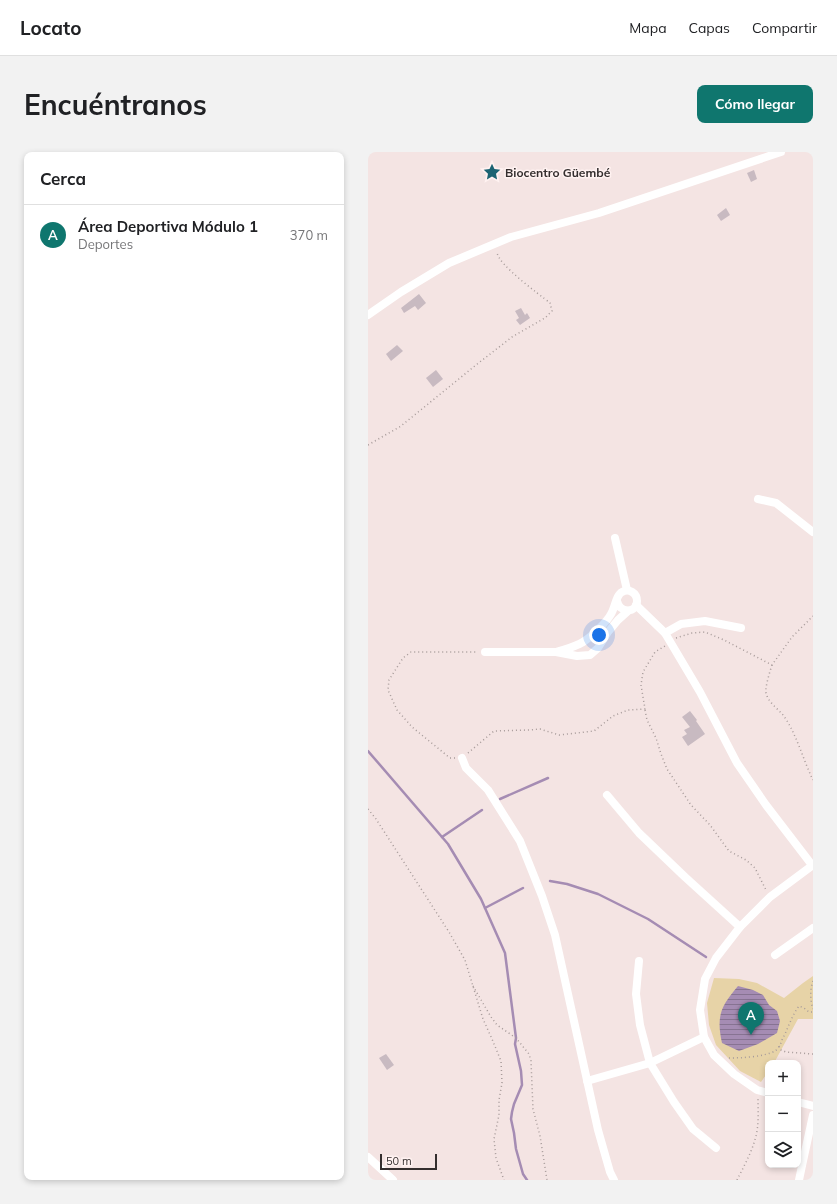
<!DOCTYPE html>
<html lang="es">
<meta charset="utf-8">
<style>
:root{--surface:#fff;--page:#f2f2f2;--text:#202124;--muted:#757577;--line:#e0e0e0;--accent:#0f766e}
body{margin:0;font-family:Mulish,sans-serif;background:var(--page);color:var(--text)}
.controls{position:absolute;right:12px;bottom:12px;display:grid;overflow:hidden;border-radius:8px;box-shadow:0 2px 6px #0003}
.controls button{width:36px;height:36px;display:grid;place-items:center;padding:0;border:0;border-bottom:1px solid var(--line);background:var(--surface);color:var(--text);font:20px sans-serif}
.scale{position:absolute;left:12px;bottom:10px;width:57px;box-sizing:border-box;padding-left:4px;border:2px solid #342e2e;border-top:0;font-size:11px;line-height:14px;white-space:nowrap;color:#342e2e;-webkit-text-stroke:3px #fff2f1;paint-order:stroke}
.you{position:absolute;left:231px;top:483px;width:14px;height:14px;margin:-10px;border:3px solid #fff;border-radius:50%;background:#1a73e8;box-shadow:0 0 0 6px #1a73e833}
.badge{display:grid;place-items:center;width:26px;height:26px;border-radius:50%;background:var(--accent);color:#fff;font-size:13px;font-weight:700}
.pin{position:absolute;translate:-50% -33px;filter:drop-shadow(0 1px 2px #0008)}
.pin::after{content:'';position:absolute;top:21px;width:14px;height:12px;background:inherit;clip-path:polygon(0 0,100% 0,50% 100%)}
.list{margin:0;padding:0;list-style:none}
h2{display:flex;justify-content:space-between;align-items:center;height:52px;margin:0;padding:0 16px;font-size:17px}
h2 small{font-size:13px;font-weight:400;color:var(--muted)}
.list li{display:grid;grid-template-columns:26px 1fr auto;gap:12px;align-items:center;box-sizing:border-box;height:60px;padding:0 16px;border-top:1px solid var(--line)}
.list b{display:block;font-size:15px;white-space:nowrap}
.list p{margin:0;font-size:13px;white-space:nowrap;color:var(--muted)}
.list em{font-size:13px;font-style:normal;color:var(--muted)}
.icon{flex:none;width:22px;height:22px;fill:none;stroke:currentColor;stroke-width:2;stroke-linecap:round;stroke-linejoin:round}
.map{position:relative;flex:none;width:445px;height:1028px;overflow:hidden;border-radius:8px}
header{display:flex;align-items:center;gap:24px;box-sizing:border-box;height:56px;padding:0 20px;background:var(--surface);border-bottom:1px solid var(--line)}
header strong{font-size:19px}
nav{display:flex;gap:22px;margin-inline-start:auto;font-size:14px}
.intro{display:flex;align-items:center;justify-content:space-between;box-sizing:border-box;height:96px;padding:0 24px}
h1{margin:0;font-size:28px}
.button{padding:10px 18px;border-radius:8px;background:var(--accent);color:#fff;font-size:14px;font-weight:700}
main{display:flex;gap:24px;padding:0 24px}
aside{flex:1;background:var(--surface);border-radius:8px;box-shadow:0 2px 6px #0003}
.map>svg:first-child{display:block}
.garden{fill:#e7d3a7}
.water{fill:url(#water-rules)}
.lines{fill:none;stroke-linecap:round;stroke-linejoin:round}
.stream{stroke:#a58cb3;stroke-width:2.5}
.building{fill:#c8bac1}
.path{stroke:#a79b9a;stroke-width:1.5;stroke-dasharray:1 3;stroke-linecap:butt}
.street{stroke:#fff;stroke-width:8}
.labels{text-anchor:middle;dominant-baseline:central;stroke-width:3;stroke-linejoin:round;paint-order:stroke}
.poi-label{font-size:12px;font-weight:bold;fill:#342e2e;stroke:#fff2f1;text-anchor:start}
</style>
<header>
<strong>Locato</strong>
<nav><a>Mapa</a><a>Capas</a><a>Compartir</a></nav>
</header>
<div class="intro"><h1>Encuéntranos</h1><a class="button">Cómo llegar</a></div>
<main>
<aside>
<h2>Cerca<small></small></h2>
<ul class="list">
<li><span class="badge">A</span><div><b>Área Deportiva Módulo 1</b><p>Deportes</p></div><em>370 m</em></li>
</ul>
</aside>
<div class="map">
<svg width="445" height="1028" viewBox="0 0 445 1028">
<defs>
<pattern id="water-rules" width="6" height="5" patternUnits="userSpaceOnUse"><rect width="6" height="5" fill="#a58cb3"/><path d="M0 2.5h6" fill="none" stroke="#877392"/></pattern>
</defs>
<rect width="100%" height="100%" fill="#f4e4e3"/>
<!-- garden -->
<path class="garden" d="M445,824V867H430L406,911H400V920L393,930L372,919L348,893L341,873L339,851L346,826L371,827L389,831L416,846L435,831Z"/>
<!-- water -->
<path class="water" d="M370,834L385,838L395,843L401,853L409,859L412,869L409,881L390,892L371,899L354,891C348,864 353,854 370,834Z"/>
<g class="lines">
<!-- stream -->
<g class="stream">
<path d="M0,599L80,692L113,747L137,801L148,886L147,892L153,919L154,933L146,952L144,960L143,967L146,981L148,997L155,1022L159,1028"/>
<path d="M132,647L180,626"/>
<path d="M74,685L114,658"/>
<path d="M182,729L199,732L230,742L280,767L338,805"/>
<path d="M117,756L155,736"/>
</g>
</g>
<!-- building -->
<g class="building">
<path d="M386,18L389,27L383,30L379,21Z"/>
<path d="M358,56L362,63L353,69L349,63Z"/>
<path d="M51,142L58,151L50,158L47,154L36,161L33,156Z"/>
<path d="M153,156L157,163L159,161L162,166L152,173L148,168L151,166L147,159Z"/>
<path d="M29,193L35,199L23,209L18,202Z"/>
<path d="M68,218L75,227L65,235L58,226Z"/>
<path d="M322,559L329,568L328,569L337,582L320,594L314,585L319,582L316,578L322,575L314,565Z"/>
<path d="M18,902L26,913L19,918L11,906Z"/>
</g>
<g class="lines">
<!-- path -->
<g class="path">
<path d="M0,293L33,274L108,213L144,185L177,166L184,159L182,151C171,142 130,113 129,100"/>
<path d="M308,486L324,481L337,480L356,488L404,513L424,485L445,464"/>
<path d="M404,513C402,519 397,535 398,541C400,550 409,556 415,563C428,580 435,608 445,628"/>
<path d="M277,558L279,568L288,586L293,602L299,617L323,653L342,673L361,699L378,708L387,716L398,738"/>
<path d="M100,601L126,579L161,578L172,577L191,583L226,579L245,564L260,558L277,557L273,533L275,520L287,500L297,494"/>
<path d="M87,606H82L44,575L29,558L20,538L21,528L35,506L43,500H110"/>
<path d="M0,657L8,667L81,780L97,808L115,867L124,887L133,909L134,931L131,948V963L126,987L128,1006L136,1028"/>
<path d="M445,829C442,837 442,848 445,857"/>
<path d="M105,834L123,865L129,873L148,886L161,902L163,909L165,957L172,984L179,1028"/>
<path d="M411,894L413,898L418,900L445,902"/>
<path d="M361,906C373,906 396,905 407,899C410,897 413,892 414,888C420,877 423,865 431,854L436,856L441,860H445"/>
<path d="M369,1028C376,1014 384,1000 388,984C391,972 390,959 390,946"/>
</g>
<!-- street -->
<g class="street">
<path d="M0,163L33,140L81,111L143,85L231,61L413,0"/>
<path d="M390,347L408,351L445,380"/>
<path d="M247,386L259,438"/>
<path d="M268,453L297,481L332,540L369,611L398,653L444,713"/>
<path d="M297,481L313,472L337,469L373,476"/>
<path d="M117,500H188L209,504L222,503L230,496L240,480L250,468L260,459"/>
<path d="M188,500C197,497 207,495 215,490C223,485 239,470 243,462C247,456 248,443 254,440C261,436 269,441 269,449C269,461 252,462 249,449"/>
<path d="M94,606L98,616L120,638L152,689L174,744L187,783L230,978L242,1020L246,1028"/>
<path d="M239,643L271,681L317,725L372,775"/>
<path d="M407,803L445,776"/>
<path d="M271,809L268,842L272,873L282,911L306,950L325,977L348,996"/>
<path d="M219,929L282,911L336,885"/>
<path d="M400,941L389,938L366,922L346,903L336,885L332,858L337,827L348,806L372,775L402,745L445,713"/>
<path d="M430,950L445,954"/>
<path d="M0,1005L25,1028"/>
<path d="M431,1028L435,1009L445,963"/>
</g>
</g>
<!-- icons -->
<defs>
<g id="sight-bare" transform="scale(1.38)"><path d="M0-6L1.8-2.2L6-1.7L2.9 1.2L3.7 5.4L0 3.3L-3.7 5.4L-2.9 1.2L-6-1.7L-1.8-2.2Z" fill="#1c6473" stroke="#fff2f1" stroke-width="2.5" paint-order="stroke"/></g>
</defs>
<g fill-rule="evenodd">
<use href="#sight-bare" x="124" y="20"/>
</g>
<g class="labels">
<!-- poi labels -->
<g class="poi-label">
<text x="137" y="20">Biocentro Güembé</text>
</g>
</g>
</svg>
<div class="controls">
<button>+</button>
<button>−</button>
<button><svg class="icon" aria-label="layers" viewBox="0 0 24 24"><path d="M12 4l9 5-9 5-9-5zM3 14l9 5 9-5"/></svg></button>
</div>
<div class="scale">50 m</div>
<div class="you"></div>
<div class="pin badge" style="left:383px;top:883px">A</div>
</div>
</main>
